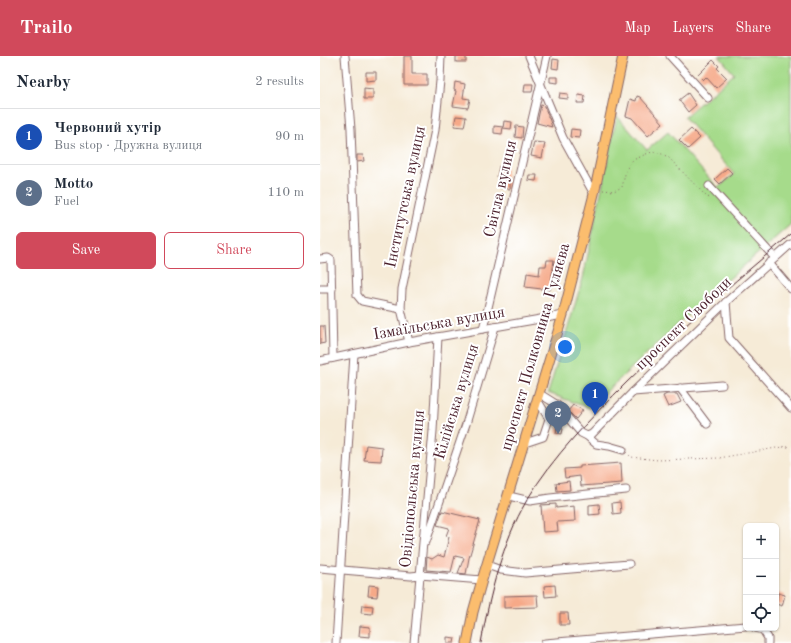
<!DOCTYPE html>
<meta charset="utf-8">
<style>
:root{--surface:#fff;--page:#f6f6f7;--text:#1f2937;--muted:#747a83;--line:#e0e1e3;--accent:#d1495b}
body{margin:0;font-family:"Old Standard TT",serif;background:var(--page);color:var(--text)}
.controls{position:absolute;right:12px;bottom:12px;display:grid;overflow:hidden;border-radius:6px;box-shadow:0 1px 3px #0004}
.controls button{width:36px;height:36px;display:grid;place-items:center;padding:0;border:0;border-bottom:1px solid var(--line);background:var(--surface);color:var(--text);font:20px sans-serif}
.you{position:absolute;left:245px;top:291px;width:14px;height:14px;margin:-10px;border:3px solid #fff;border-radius:50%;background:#1a73e8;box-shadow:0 0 0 6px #1a73e833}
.badge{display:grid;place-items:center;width:26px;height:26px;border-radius:50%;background:var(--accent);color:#fff;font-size:13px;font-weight:700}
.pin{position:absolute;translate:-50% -33px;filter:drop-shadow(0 1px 2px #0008)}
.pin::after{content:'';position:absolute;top:21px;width:14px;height:12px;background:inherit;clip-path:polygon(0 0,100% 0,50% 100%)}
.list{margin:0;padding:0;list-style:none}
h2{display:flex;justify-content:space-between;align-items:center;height:52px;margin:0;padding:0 16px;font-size:17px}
h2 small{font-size:13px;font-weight:400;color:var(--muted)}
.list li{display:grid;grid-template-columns:26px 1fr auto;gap:12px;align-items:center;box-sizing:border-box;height:56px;padding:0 16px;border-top:1px solid var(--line)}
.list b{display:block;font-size:15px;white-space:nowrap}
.list p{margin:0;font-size:13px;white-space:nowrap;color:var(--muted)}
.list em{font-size:13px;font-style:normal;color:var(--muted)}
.actions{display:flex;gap:8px;padding:12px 16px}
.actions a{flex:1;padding:9px 0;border:1px solid var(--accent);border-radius:6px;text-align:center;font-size:14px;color:var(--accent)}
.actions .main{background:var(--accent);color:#fff}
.icon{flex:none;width:22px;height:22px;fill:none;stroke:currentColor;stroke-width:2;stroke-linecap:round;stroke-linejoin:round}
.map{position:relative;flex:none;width:471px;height:587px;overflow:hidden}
header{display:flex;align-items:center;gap:24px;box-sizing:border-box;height:56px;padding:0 20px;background:var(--accent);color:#fff}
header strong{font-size:19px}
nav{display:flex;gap:22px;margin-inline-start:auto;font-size:14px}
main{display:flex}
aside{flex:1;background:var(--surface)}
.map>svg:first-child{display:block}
.green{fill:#a6db8b;stroke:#787d5b}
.building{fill:#f6a988}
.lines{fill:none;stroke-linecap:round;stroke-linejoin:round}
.minor-casing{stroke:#866667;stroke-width:9}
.major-casing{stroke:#866667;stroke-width:11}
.path{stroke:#866667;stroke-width:1;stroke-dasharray:1 3;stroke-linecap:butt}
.minor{stroke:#fff;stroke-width:7}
.major{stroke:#fbbd6e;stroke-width:9}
.tram{stroke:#4a1f2b;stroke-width:1}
.labels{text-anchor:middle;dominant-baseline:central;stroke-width:4;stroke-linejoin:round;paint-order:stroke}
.street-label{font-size:16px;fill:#4a1f2b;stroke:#fff}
</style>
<header>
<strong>Trailo</strong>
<nav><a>Map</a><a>Layers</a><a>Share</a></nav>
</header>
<main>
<aside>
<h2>Nearby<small>2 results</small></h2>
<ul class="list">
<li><span class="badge" style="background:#1a4fb4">1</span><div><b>Червоний хутір</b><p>Bus stop · Дружна вулиця</p></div><em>90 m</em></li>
<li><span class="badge" style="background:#5c6f8a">2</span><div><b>Motto</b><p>Fuel</p></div><em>110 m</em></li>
</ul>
<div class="actions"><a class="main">Save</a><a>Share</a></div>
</aside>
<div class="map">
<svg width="471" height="587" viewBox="0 0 471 587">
<rect width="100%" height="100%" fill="#fff"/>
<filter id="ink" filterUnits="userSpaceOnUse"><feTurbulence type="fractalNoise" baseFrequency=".025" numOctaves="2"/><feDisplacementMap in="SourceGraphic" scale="8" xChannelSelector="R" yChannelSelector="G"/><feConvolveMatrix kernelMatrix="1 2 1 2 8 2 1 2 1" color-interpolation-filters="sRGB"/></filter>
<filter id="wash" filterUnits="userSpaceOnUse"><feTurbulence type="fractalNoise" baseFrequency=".012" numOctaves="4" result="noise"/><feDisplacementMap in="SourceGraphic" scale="16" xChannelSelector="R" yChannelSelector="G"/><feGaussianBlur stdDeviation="0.9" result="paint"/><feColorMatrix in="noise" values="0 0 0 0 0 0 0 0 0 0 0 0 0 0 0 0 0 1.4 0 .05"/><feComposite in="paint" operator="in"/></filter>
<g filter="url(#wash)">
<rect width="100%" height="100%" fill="#f6ebd7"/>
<!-- green -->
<path class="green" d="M399,0H471V168L355,271L269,352L228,337L263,222L297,60L327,94L348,76L398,132L414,118L364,61L414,18Z"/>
<g id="blocks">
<!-- building -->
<g class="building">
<path d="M84,0H92V18H107V29H84Z"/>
<rect x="136" y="0" width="10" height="6"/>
<path d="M233,3L239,4L238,13L232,12Z"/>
<path d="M393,4L399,10L397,12L407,22L396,32L386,21L383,24L378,19Z"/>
<path d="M46,16H56V24L46,25Z"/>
<path d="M230,21H238V27L230,26Z"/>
<path d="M135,26L145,28L143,42L150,43L148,52L133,50L136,35L134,34Z"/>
<path d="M205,28H213L212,36H204Z"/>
<path d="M44,32L53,33V43H44Z"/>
<path d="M240,37L248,38V43L239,42Z"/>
<path d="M368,37L376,49L368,56L359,44Z"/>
<path d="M258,39L265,40L264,47H257Z"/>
<path d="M317,40L320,41L343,67L328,80L312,62L306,60L310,43L316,45Z"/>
<path d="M221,49L224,50L228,59V62H229L232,71L217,67Z"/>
<path d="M136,60L146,61L144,71L134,70Z"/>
<path d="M184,65L192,66L191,73L183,72Z"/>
<path d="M174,70L183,71L182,78L174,77Z"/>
<path d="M196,70L203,71L202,82L195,81Z"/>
<path d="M251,73L260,74L259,82L250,81Z"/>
<path d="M371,73L380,82L368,93L359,84Z"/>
<path d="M214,86L225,87L222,102L211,100Z"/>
<path d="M37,99H43L44,105L37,106Z"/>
<path d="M179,110L187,112L186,126H190V133L180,132L181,121H177Z"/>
<path d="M407,112L412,117L400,128L395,123Z"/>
<path d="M209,119H217L216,125L208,124Z"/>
<path d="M227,204H234L230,234L205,231L207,217L219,219L220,210H226Z"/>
<path d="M0,270H4L5,287L0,288Z"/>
<path d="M347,338H357L361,346L348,351L343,340Z"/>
<path d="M253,349L263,354L256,363L248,355Z"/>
<path d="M237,371L243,373L242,378L236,377Z"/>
<path d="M46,389L62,391L61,405L44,404Z"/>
<path d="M301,407L302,427L261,430L260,420L245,422L244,413L260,412V410Z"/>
<path d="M249,425L250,434L237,435L236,427Z"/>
<path d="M300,446L301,457L293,458L292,447Z"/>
<path d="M236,448V452L254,450L255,465L237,466L238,475L223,476L221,449Z"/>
<path d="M279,448L280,458L269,459V449Z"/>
<path d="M122,455L160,464L149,502L146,518L138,517L144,502L135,500L131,516L106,514L107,501L112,503L118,499L124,501L129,481L126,480L129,472L117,469Z"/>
<path d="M49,529L58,530L57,541L48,540Z"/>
<path d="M235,529L236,540L225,541L224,530Z"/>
<path d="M458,537L465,539L462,550L456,548Z"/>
<path d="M217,539L218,551L184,552V540Z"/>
<path d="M42,549L53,550L52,558L41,557Z"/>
<path d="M240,557H248L249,569H240Z"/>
<path d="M40,570L50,571V581L39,580Z"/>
<path d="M127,581L135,582L134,587H127Z"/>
</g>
</g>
</g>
<g filter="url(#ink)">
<use href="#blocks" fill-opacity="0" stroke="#866667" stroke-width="1"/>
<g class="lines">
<!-- minor casing -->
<g class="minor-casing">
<g id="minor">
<path d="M25,0L31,73L37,239L42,245L81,253"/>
<path d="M209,0L243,82L274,138"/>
<path d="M350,0L388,42"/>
<path d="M389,130L455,202"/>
<path d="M0,203L8,202L11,204L13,302"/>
<path d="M449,207L471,233"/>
<path d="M0,233H12"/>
<path d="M406,246L409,282L471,352"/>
<path d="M163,273L227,0"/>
<path d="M89,286L81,253L82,233L115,74L120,25L121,0"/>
<path d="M0,305L89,286L243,259"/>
<path d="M360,332L387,368"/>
<path d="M313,336L402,329"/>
<path d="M220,338L236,348L261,377L267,380L272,378L313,336L406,246L471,188"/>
<path d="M267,380L276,388L289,390L303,394"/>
<path d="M205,387L223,381L229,363L218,345"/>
<path d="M189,440L210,445L230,442L306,434"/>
<path d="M106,486L146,368L175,271"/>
<path d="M167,509L181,514L205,517L309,508"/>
<path d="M0,512L91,520L100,519L162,524"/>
<path d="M435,572L443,574L448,582V587"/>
<path d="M16,587L34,298"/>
<path d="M94,587L113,375L118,281"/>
<path d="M225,587L426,570"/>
</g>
</g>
<!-- major casing -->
<g class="major-casing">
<path id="major" d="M147,587L153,556L162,524L243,259L274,138L303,0"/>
</g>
<!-- path -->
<g class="path">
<path d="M283,134L294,135L302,131C304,124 305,114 310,107C312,104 315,103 318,102C331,95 335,94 348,101L387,141L391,142"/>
<path d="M309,399L311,401L338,404L399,402L462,391H471"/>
</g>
<!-- minor -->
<use href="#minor" class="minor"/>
<!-- major -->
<use href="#major" class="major"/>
<!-- tram -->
<path class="tram" d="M161,587C170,538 182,487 207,444C233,400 271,362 307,326C326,308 344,289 364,271C398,239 435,209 471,178"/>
</g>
</g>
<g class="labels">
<!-- street labels -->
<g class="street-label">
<text transform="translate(181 133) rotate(-77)">Світла вулиця</text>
<text transform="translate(86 141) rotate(-78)">Інститутська вулиця</text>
<text transform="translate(119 268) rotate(-10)">Ізмаїльська вулиця</text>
<text transform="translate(364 268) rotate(-44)">проспект Свободи</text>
<text transform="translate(216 291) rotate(-74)">проспект Полковника Гуляєва</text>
<text transform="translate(137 346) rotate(-73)">Кілійська вулиця</text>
<text transform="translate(93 433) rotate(-85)">Овідіопольська вулиця</text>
</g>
</g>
</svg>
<div class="controls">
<button>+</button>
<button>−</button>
<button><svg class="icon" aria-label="locate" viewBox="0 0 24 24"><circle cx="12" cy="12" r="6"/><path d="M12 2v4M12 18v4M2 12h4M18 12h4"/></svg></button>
</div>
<div class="you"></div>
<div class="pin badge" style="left:275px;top:359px;background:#1a4fb4">1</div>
<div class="pin badge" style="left:238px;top:378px;background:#5c6f8a">2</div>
</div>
</main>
